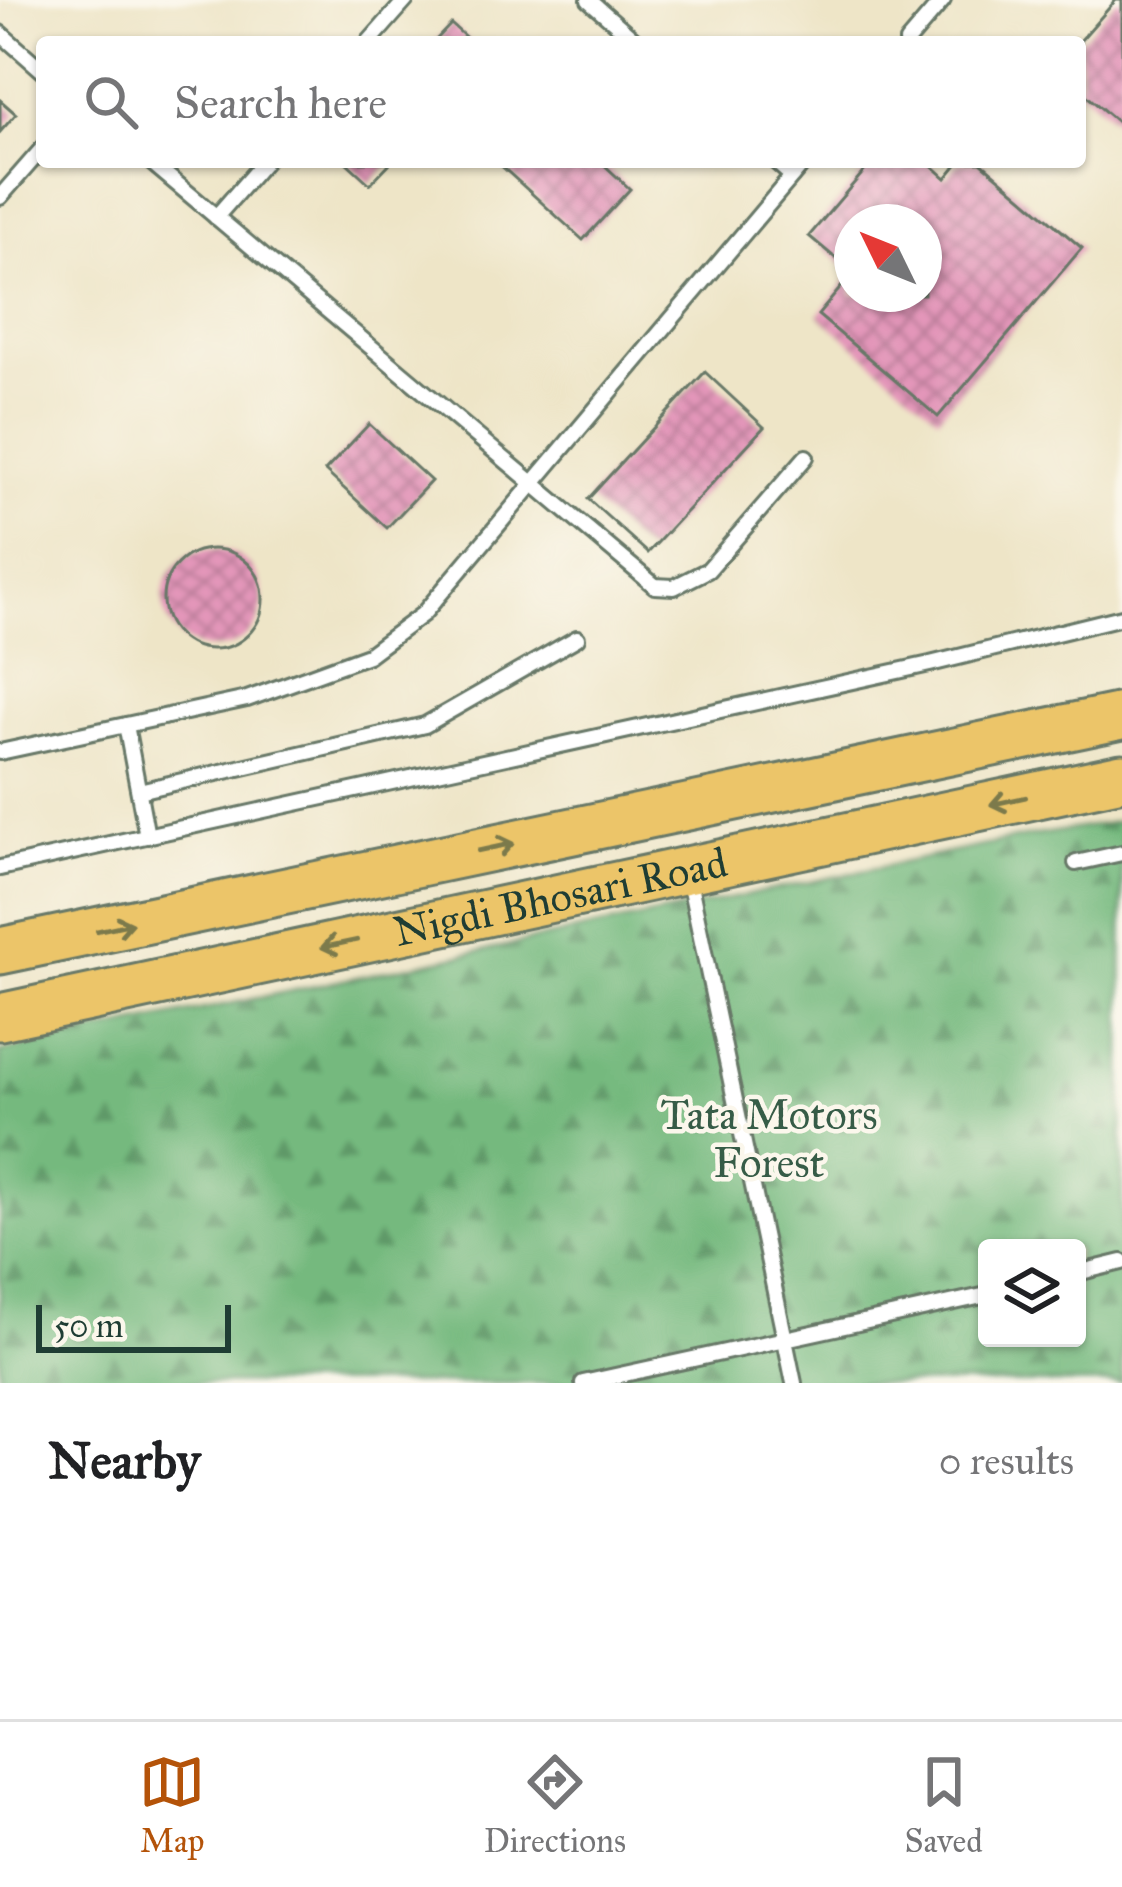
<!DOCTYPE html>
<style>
:root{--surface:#fff;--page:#f2f2f2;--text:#202124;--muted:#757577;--line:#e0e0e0;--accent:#b45309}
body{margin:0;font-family:"IM FELL Great Primer",serif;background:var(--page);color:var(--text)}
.controls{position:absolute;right:36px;bottom:36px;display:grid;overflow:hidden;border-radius:12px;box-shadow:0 3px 9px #0004}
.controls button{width:108px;height:108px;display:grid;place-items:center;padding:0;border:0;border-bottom:3px solid var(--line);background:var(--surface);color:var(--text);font:60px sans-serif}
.compass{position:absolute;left:834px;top:204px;width:108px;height:108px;border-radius:50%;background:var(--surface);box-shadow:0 3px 9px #0004;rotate:313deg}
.scale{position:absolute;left:36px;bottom:30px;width:195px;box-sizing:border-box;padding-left:12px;border:6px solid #1f3d34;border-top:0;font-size:33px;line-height:42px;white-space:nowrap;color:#1f3d34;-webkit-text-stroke:9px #fbf7ec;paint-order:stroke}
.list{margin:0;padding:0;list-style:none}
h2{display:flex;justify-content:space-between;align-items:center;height:156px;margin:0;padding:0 48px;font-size:51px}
h2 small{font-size:39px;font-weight:400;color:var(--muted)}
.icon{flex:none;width:66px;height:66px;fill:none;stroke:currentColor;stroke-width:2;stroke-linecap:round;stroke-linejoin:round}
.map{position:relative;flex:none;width:1122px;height:1383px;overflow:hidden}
.search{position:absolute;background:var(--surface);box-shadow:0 3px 9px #0004;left:36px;right:36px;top:36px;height:132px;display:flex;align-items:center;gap:30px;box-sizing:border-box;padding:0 42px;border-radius:12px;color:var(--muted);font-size:45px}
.sheet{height:336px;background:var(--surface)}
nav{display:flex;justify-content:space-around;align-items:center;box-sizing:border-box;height:168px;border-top:3px solid var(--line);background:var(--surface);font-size:33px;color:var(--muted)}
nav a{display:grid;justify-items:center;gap:6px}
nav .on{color:var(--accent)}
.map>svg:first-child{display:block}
.forest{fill:url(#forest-firs);stroke:#4a7b59;stroke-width:3;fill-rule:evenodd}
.building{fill:url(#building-cross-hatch)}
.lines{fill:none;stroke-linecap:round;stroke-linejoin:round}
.lane-casing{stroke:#677867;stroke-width:20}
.primary-casing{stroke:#677867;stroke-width:51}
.lane{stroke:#fff;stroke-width:14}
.primary{stroke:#ecc569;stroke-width:45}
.oneway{stroke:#7b7a4c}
.labels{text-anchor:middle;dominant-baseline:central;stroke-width:9;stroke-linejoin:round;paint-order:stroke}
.street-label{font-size:42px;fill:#1f3d34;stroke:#fbf7ec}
.park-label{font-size:42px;fill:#365c47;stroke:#fbf7ec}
</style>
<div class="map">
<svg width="1122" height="1383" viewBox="0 0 1122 1383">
<defs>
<pattern id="forest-firs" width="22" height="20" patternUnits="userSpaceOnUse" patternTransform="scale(3)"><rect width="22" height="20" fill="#74b97e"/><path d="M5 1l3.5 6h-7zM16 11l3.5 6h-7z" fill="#5f9868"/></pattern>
<pattern id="building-cross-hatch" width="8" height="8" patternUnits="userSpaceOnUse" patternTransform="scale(3)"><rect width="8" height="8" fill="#e396b9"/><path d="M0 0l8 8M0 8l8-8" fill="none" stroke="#b77c97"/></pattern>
</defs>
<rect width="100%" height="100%" fill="#fbf7ec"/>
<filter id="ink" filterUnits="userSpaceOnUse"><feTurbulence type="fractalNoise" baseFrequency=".00833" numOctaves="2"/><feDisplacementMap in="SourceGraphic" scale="24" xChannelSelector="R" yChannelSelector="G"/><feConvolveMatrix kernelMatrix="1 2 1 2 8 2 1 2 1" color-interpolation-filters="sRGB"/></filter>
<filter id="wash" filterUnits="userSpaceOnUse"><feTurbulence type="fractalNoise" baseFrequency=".004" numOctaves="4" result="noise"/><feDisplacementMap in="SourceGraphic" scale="48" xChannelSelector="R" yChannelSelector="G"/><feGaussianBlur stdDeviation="2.7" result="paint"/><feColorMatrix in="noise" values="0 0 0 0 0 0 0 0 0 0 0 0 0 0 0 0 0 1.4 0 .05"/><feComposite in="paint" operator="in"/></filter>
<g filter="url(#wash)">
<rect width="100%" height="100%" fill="#eee5c7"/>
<!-- forest -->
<path class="forest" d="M1122,821V1383H0V1052L1025,837ZM987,1248H1077V1338H987Z"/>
<g id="blocks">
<!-- building -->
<g class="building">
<path d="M1116,0H1122V126L1080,90V41Z"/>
<path d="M451,24L471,42H434Z"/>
<path d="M0,100L16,114L0,132Z"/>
<path d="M346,162H391L370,184Z"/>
<path d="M497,162H601L630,189L583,240Z"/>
<path d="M872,162H928L946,178L959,162H981L1082,248L938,417L818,315L852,274V294H924V222H852V272L809,236Z"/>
<path d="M705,372L764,427L648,553L588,499Z"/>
<path d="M369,424L431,481L387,528L325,471Z"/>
<circle cx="213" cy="599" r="50"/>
</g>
</g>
</g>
<g filter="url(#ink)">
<use href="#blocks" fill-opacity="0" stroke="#677867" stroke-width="3"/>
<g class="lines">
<!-- lane casing -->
<g class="lane-casing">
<g id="lane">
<path d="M589,0L637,42"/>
<path d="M0,33L42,70"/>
<path d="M369,42L406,0"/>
<path d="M907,42L943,0"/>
<path d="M151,162L655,586L674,587L708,570L806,457"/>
<path d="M776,162L792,176"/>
<path d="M0,197L42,149"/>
<path d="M216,217L264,162"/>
<path d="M126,725L147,836"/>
<path d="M0,752L247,699L368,655L423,614L804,162"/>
<path d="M139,791L425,725L577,638"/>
<path d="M1076,863L1122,853"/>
<path d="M0,868L930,664L1122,617"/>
<path d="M688,875L794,1383"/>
<path d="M1077,1273L1122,1262"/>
<path d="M583,1383L987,1295"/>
</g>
</g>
<!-- primary casing -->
<g class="primary-casing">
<g id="primary">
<path d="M0,951L1122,716"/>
<path id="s1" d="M0,1017L1122,777"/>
</g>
</g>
<!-- lane -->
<use href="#lane" class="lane"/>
<!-- primary -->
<use href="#primary" class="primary"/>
</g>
<!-- one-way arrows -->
<defs><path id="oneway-shaft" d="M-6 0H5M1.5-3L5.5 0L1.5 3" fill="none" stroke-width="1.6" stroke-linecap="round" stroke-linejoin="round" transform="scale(3)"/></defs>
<g class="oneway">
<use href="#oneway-shaft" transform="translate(1008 801) rotate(168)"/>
<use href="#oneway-shaft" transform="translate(496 847) rotate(-12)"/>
<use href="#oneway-shaft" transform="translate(115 927) rotate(-12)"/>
<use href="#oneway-shaft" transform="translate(339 944) rotate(168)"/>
</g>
</g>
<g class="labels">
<!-- street labels -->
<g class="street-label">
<text stroke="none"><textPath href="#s1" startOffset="573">Nigdi Bhosari Road</textPath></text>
</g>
<!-- park labels -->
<g class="park-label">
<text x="769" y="1115">Tata Motors<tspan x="769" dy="48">Forest</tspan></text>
</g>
</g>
</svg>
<div class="controls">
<button><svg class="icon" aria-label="layers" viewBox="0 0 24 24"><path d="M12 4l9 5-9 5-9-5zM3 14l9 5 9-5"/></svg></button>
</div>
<svg class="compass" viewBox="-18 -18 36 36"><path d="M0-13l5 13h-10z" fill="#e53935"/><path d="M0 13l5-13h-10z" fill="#757577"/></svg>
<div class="scale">50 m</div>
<div class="search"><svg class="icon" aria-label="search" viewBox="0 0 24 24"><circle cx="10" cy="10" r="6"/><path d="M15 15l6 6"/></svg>Search here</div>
</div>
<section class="sheet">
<h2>Nearby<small>0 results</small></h2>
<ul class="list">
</ul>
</section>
<nav>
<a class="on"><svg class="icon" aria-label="map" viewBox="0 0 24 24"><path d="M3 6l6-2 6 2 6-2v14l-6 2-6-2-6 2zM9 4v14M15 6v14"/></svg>Map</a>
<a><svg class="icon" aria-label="directions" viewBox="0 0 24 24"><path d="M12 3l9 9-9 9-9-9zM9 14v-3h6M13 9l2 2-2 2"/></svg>Directions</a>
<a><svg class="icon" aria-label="saved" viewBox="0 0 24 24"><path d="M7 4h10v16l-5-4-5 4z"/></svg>Saved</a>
</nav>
